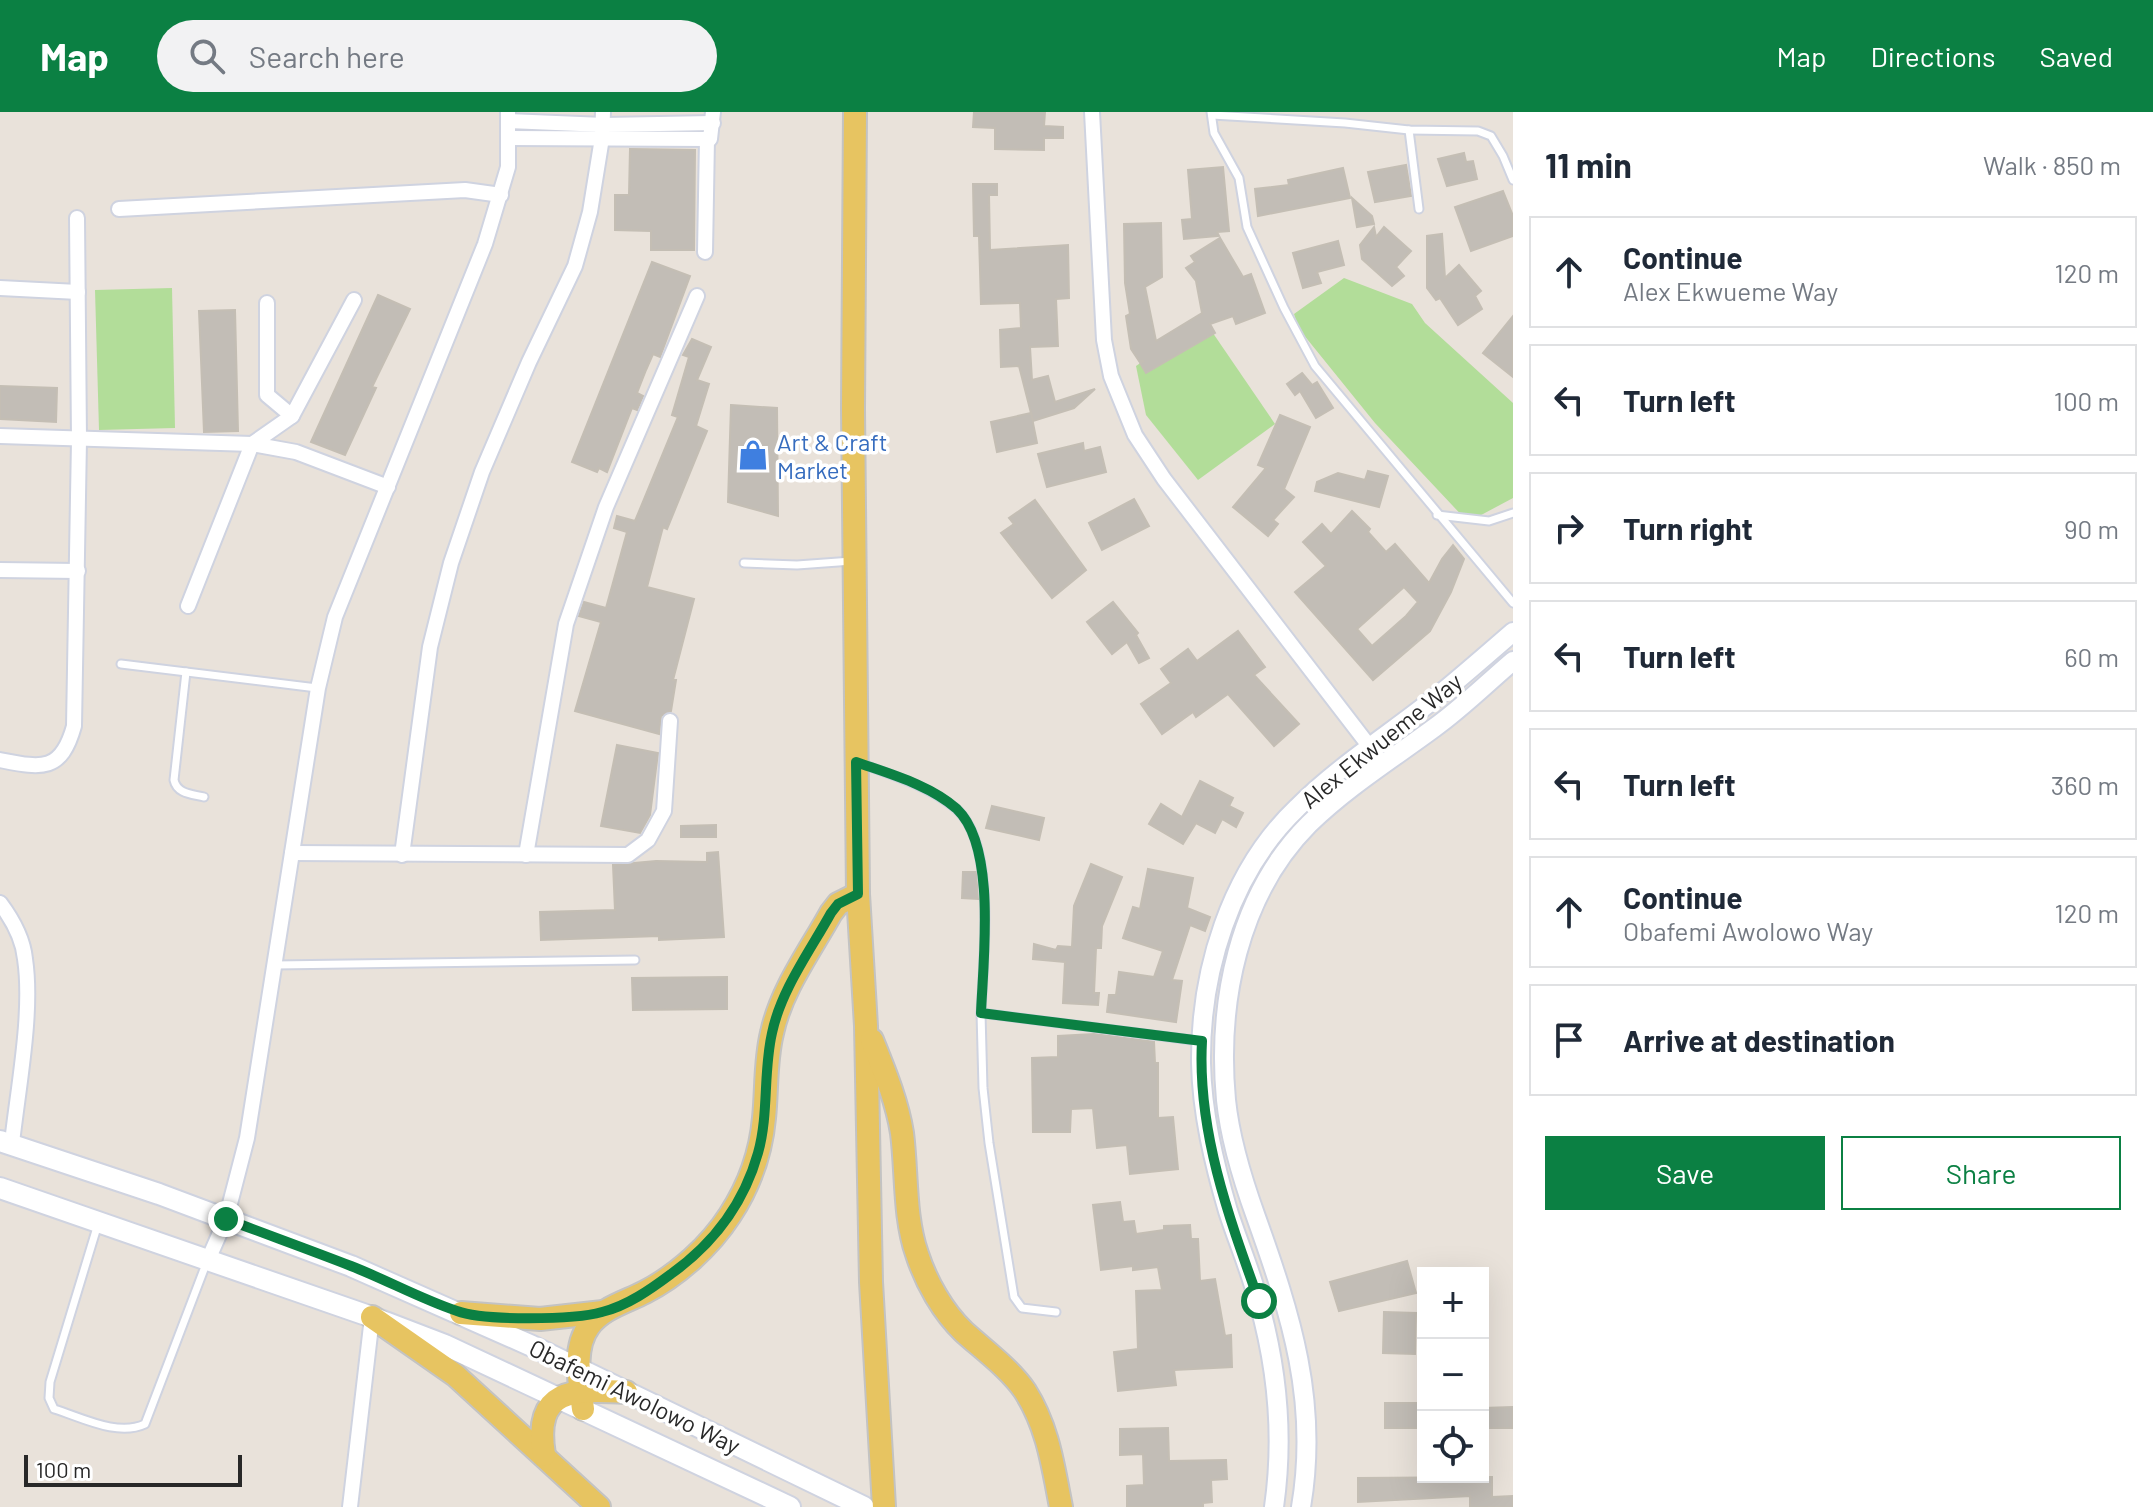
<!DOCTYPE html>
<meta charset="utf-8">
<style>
:root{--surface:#fff;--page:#f2f2f3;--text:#1f2937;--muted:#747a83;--line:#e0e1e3;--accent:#0b8043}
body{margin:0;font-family:Barlow,sans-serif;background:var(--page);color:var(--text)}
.controls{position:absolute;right:24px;bottom:24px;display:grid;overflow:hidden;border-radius:0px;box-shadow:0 8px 32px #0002}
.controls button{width:72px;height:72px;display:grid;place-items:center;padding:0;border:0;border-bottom:2px solid var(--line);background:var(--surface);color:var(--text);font:40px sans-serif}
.scale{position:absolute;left:24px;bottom:20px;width:218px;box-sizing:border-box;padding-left:8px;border:4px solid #282828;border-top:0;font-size:22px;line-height:28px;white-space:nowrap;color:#282828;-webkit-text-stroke:6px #fff;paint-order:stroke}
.stop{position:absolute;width:24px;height:24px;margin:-18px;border:6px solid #0b8043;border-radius:50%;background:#fff}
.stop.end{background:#0b8043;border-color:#fff;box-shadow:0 2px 8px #0008}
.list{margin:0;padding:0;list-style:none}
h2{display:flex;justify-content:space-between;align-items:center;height:104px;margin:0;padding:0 32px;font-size:34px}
h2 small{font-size:26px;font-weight:400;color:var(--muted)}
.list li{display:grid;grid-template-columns:52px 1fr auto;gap:24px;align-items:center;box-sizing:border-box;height:112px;margin:0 16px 16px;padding:0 16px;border:2px solid var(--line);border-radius:0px}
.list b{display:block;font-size:30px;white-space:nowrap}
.list p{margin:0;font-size:26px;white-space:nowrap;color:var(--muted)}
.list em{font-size:26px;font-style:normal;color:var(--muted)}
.actions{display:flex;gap:16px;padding:24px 32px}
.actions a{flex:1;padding:18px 0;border:2px solid var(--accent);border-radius:0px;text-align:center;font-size:28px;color:var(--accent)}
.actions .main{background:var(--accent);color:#fff}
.icon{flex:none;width:44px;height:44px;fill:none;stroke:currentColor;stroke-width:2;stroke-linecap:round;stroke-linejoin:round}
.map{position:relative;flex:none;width:1513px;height:1395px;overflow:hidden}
header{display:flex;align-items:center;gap:48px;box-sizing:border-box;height:112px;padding:0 40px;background:var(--accent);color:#fff}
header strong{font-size:38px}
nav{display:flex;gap:44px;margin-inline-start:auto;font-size:28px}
.search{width:560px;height:72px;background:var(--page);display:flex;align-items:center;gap:20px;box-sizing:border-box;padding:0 28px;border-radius:44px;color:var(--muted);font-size:30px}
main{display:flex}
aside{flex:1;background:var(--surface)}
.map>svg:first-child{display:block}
.green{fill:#b2dd99}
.building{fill:#c2bdb6;stroke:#c4beb4;stroke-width:2;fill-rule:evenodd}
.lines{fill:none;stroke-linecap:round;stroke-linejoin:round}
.service-casing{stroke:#cfd3e0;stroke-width:11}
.minor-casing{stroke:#cfd3e0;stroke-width:18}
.tertiary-casing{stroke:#cfd3e0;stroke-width:22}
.secondary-casing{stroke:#cfd3e0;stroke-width:24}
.primary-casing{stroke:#c3c3c3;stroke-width:26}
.service{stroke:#fff;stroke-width:7}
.minor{stroke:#fff;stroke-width:14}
.tertiary{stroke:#fff;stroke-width:18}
.secondary{stroke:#fff;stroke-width:20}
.primary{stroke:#e7c461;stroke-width:22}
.route{stroke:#0b8043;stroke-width:10}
.labels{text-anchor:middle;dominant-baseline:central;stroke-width:7;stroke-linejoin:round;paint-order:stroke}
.shop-label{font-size:24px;fill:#366cbe;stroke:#fff;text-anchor:start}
.street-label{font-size:24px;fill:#282828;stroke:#fff}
</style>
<header>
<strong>Map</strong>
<div class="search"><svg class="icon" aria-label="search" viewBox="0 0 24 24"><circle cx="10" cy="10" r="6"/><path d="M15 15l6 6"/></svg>Search here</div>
<nav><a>Map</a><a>Directions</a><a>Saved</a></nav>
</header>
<main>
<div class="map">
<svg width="1513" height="1395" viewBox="0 0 1513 1395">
<rect width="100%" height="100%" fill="#e9e2da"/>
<!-- green -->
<g class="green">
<path d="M1344,166L1412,192L1425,211L1513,291V386L1468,410L1375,311L1299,217L1294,202Z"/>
<path d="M172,176L175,316L99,318L95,178Z"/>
<path d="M1204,208L1275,312L1198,368L1146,303L1136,254Z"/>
</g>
<!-- building -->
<g class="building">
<path d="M974,0H1045L1044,14L1063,15V26H1044V38L995,37V16L973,15Z"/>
<path d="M630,37L695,38L694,138H651V119L615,118V83H629Z"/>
<path d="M1464,41L1466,50L1473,49L1477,67L1447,74L1438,47Z"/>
<path d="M1406,53L1411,84L1375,90L1368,60Z"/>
<path d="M1223,55L1229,119L1217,120L1219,124L1184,127L1182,108L1192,107L1188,58Z"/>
<path d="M1343,56L1350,86L1258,104L1255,77L1289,73L1288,68Z"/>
<path d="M973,72H997V83H989L990,138L1068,133L1069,186L1056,187L1058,234L1030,235L1032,268L1048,264L1055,290L1095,277L1074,296L1033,309L1019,254L1001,255L1000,218L1021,216L1020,191L981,192L979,124H974Z"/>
<path d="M1503,79L1513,104V124L1471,139L1455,95Z"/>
<path d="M1352,86L1372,104L1374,112L1357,115Z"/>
<path d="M1161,111L1162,165L1145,175L1156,229L1202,201L1196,169L1186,156L1195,150L1191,144L1220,126L1243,165L1251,162L1265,201L1236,212L1233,204L1210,212L1215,221L1146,261L1140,251L1144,249H1139L1131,237L1126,204L1130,202L1125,171L1124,112Z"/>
<path d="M1374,115L1376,125L1384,115L1411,139L1396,155L1404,164L1392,174L1362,147L1360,133Z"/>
<path d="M1442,122L1445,166L1459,153L1481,179L1475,184L1482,197L1458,213L1440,186L1436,188L1427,176V124Z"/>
<path d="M1338,129L1344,153L1317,160L1321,171L1303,176L1293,141Z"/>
<path d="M652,150L690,164L660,245L653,242L646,258L637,281L643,284L637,298L632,296L607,360L599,356L597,360L572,350Z"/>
<path d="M378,183L410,197L372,275L376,276L345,343L311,330Z"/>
<path d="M235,198L238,319L204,320L199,199Z"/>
<path d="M1513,204V265L1483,241Z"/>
<path d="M692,227L711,235L697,268L709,272L696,314L707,319L667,417L663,415L647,475L694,487L673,568H676L671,599L661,604L659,622L575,599L601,510L579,504L584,490L606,496L627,420L614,416L617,404L635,409L678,305L672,303L689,245L683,243Z"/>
<path d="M1302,261L1312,273L1317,270L1333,296L1316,306L1300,279L1295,283L1287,272Z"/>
<path d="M0,274L57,276L56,310L0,307Z"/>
<path d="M731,293L777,296L778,404L728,390Z"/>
<path d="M1031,301L1037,331L997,340L991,310Z"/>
<path d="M1280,303L1310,315L1284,377L1294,385L1273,408L1278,412L1268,424L1233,395L1266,356L1258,353Z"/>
<path d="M1083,331L1084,339L1100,335L1106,360L1047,375L1038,342Z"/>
<path d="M1368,359L1388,364L1379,395L1315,379L1317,370L1338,361L1365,368Z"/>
<path d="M1134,387L1149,414L1102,438L1089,411Z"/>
<path d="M1035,388L1086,458L1052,486L1001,421L1014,412L1009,406Z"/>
<path d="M1352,399L1370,417L1368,420L1386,440L1395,432L1429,471L1442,447L1453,433L1464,447L1451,480L1430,519L1373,568L1295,480L1326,454L1303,430L1322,412L1331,422ZM1404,475L1418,490L1406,504L1372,534L1357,517Z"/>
<path d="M1113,490L1138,521L1136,523L1149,546L1139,551L1127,530L1112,542L1087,510Z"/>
<path d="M1238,519L1265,555L1254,563L1299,612L1274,634L1228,582L1196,605L1193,600L1162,622L1141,592L1171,571L1161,557L1188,537L1197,549Z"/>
<path d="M617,633L658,641L650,703L640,721L601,714Z"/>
<path d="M1200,669L1233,686L1229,694L1243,701L1236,715L1222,707L1215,721L1196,711L1183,732L1149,712L1161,692L1182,705Z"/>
<path d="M992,694L1044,706L1039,728L986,716Z"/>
<path d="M716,713V725H681V714Z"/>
<path d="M718,740L724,825L659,828V824L541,828L540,800L615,798L613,753L656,749L707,750V741Z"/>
<path d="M1091,752L1122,765L1102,814L1101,836H1096L1094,881H1099L1098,893L1063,891L1065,850L1033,847L1034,832L1056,838L1058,834L1072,835L1074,794Z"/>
<path d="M1148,757L1193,766L1187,796L1210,805L1205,819L1190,813L1172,868L1182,869L1176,910L1107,900L1109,883H1116L1119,860L1154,865L1163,839L1123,826L1133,795L1140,797Z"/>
<path d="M963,760H976L978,787L962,786Z"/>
<path d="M727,865V897L633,898L632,866Z"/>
<path d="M1094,922L1154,930L1155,951H1158V1006L1173,1005L1178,1057L1130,1062L1127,1033L1097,1036L1093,996L1071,997L1070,1020H1033L1032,946L1058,945V924Z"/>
<path d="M1120,1090L1123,1110L1134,1109L1136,1122L1164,1118V1114L1190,1113L1191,1127H1198L1200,1169L1215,1167L1225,1224L1231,1223L1232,1255L1174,1258L1176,1273L1118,1279L1114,1240L1138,1237L1136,1179L1162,1178L1158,1155L1133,1158V1154L1101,1158L1093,1093Z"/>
<path d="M1407,1149L1416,1181L1339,1199L1330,1170Z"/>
<path d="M1384,1200L1416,1201L1415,1242L1383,1241Z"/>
<rect x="1385" y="1291" width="38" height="25"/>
<path d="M1513,1295V1316H1483V1296Z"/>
<path d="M1168,1316L1169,1349L1226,1348L1227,1367L1211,1368L1212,1390L1203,1391V1395H1127V1374L1144,1373L1143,1342L1120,1343V1317Z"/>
<path d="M1492,1365V1385L1513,1384V1395H1470V1384L1358,1390V1366Z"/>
</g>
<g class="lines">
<!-- service casing -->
<g class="service-casing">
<g id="service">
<path d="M1211,0L1214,21L1239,66L1247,115L1284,196L1315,254L1513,491"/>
<path d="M1212,3L1345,11L1409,18L1478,19L1491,24L1503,44L1513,68"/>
<path d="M1409,18L1419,97"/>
<path d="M1437,403L1489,409L1513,401"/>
<path d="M744,451L797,453L852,449"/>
<path d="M121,552L317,576"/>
<path d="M186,560L174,668C177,682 192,682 204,685"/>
<path d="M859,651C892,663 926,673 954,695C998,728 983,850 981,901L1200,929"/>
<path d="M275,853L635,848"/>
<path d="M981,901L983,976L989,1031L1014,1185L1022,1196L1056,1200"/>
<path d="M98,1112L50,1270L49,1286L54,1297C81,1305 117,1325 145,1312L206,1152"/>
</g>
</g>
<!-- minor casing -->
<g class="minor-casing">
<g id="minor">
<path d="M1092,0L1104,228L1111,264L1135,323L1164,367L1383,652"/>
<path d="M508,9L604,13L713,11"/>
<path d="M509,26L710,27L713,0"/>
<path d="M119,97L465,78L501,83"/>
<path d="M705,140L707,27"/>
<path d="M0,176L78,180"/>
<path d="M267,191V283L292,304"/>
<path d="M0,324L252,332L292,304L354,188"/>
<path d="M0,458L78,459"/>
<path d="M188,494L252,332L296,340L388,375"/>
<path d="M0,648C41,656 61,661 74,614L79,328L77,106"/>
<path d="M292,741L628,743L648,728L664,699L670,609"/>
<path d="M402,743L430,535L451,451L482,360L529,250L575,154L590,100L602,26L603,0"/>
<path d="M526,743L566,512L606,395L697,184"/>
<path d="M0,791C12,807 23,826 25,847C33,900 18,976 12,1031"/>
<path d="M208,1148L226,1107L247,1026L318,576L335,505L485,132L508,55V0"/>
<path d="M350,1395L372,1205"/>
</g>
</g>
<!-- tertiary casing -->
<g class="tertiary-casing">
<g id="tertiary">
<path d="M1274,1395C1284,1325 1278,1259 1259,1191C1251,1160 1238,1130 1228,1099C1214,1051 1202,1001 1201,951C1200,860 1230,760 1297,696C1341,652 1395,619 1444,579C1467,560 1490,540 1513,520"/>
<path d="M1301,1395C1319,1290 1291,1203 1256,1105C1243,1069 1230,1027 1226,988C1217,891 1238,783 1309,712C1347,675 1392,647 1434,616C1462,596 1487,571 1513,549"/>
</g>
</g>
<!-- secondary casing -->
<g class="secondary-casing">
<g id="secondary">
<path d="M0,1029L159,1082L351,1154L532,1234L864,1395"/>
<path d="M0,1076L372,1205L445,1233L790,1395"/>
</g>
</g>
<!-- primary casing -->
<g class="primary-casing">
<g id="primary">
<path d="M855,0L853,297L858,782L866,914L871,1170L884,1395"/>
<path d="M872,928C884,958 897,989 902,1021C907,1060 904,1105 917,1142C926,1170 943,1200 964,1220C984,1238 1010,1257 1025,1279C1048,1315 1053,1354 1061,1395"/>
<path d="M461,1201L540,1207L603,1200"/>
<path d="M372,1205L455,1263L599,1395"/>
<path d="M583,1297C580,1272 572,1237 589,1214C602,1196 626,1190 645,1180C678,1163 710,1134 730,1103C749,1074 761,1040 764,1006C767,978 765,949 772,921C781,878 810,839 831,801L838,792L858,782"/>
<path d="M544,1343C533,1276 573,1277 626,1280"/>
</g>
</g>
<!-- service -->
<use href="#service" class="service"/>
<!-- minor -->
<use href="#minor" class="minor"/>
<!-- tertiary -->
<use href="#tertiary" class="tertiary"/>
<!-- secondary -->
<use href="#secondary" class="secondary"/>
<!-- primary -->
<use href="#primary" class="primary"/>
</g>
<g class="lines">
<!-- route -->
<path class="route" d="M226,1107C268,1123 310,1138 351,1154C387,1168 421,1187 457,1199C484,1209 574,1208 602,1200C627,1194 651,1177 671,1162C713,1132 744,1091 758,1041C769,1002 763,960 772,921C781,878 810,839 831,801L838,792L858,782L856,650C890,662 930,673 957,697C997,735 983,849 981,901L1202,929C1197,1019 1229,1106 1259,1189"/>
</g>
<!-- icons -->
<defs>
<g id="shop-bare" transform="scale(2.4)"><path d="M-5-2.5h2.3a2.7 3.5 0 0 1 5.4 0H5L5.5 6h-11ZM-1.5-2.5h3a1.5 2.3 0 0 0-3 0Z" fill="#3f7fe0" stroke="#fff" stroke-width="2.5" paint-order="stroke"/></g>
</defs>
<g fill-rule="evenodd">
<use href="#shop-bare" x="753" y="343"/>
</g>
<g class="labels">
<!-- shop labels -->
<g class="shop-label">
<text x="777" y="329">Art &amp; Craft<tspan x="777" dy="28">Market</tspan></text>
</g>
<!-- street labels -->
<g class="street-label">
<text transform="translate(1381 628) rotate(-39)">Alex Ekwueme Way</text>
<text transform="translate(635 1284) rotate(26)">Obafemi Awolowo Way</text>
</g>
</g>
</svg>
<div class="controls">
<button>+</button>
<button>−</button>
<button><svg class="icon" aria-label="locate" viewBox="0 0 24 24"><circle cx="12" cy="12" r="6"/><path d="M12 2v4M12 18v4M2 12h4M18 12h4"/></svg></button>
</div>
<div class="scale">100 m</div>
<div class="stop" style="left:1259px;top:1189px"></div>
<div class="stop end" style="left:226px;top:1107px"></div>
</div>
<aside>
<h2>11 min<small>Walk · 850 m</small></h2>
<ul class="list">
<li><svg class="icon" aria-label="ahead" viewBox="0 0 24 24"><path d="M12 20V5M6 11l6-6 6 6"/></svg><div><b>Continue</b><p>Alex Ekwueme Way</p></div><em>120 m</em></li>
<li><svg class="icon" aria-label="left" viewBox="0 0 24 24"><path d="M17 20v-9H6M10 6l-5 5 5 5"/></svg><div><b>Turn left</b></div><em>100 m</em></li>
<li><svg class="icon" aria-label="right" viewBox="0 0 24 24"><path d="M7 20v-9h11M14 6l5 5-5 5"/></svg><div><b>Turn right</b></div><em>90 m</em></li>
<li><svg class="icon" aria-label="left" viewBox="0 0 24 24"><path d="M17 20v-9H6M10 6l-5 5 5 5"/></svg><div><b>Turn left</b></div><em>60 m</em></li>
<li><svg class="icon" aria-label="left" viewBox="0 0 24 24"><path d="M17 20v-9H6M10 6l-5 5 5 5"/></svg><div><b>Turn left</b></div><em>360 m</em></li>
<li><svg class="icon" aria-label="ahead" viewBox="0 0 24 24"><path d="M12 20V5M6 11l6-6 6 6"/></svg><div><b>Continue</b><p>Obafemi Awolowo Way</p></div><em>120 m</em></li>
<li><svg class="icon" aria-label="arrive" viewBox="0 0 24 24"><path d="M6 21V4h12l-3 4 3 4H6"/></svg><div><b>Arrive at destination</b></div></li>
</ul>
<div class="actions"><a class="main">Save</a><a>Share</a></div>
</aside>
</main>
